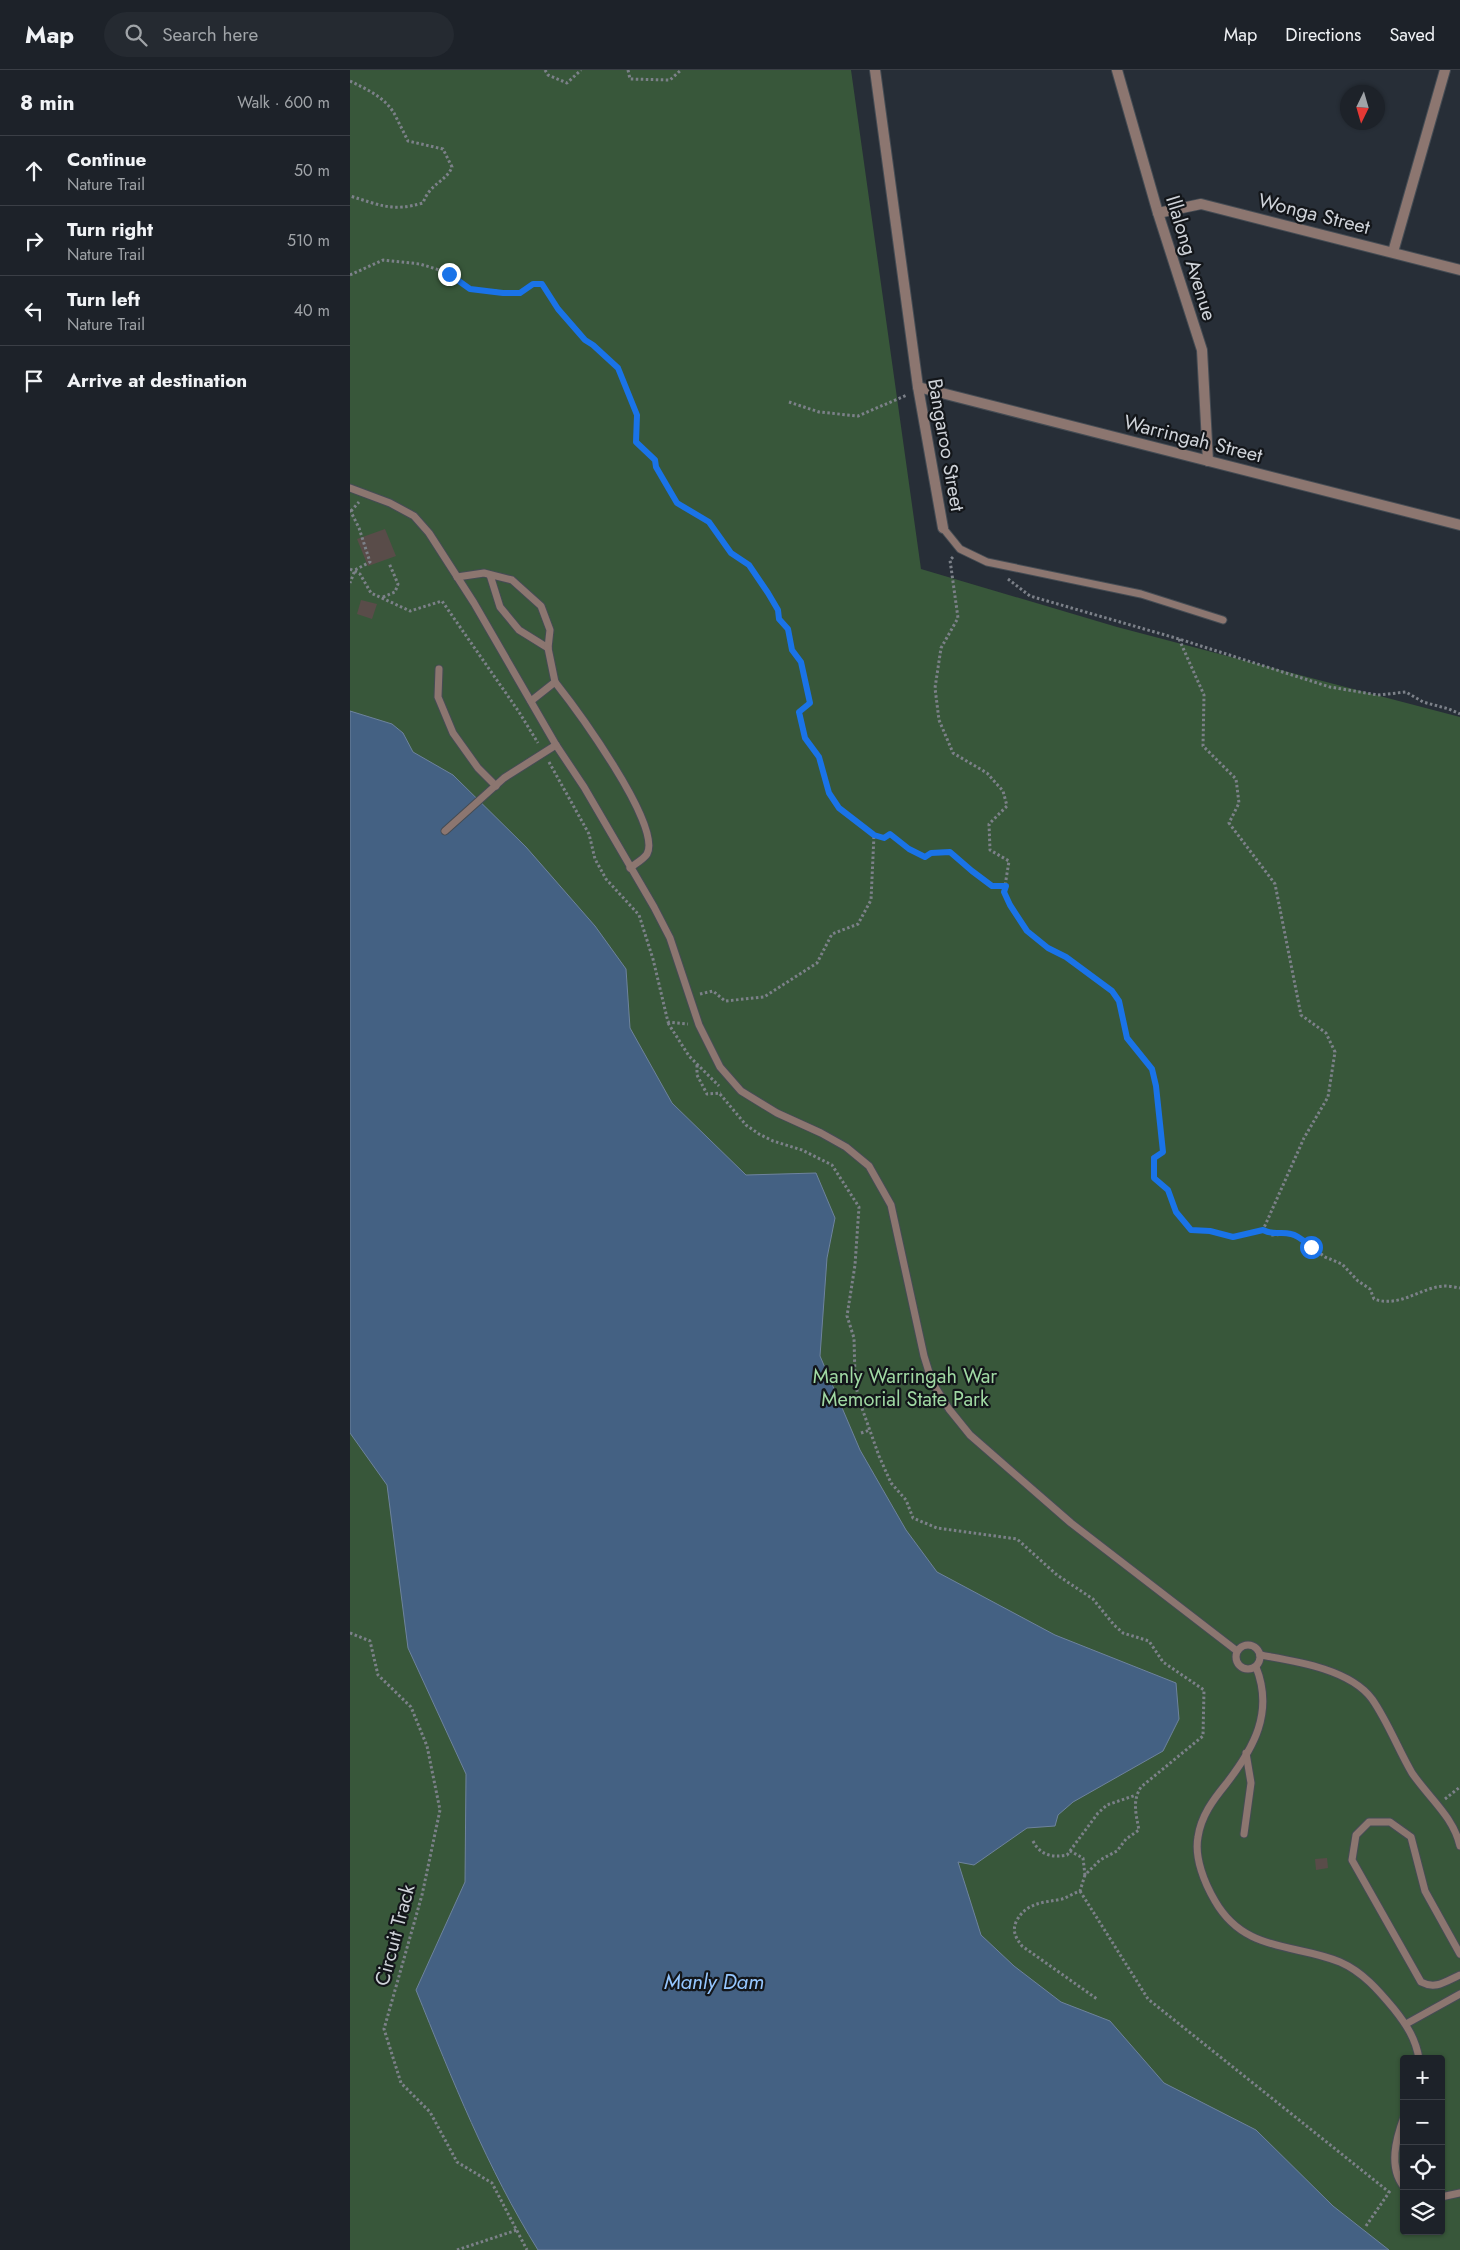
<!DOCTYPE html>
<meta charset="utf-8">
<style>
:root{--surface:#1d2229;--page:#252a31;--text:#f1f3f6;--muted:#a0a4a8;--line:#3b3f46}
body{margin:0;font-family:Jost,sans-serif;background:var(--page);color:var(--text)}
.controls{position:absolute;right:15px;bottom:15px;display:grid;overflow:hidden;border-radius:5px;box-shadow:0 1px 4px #0004}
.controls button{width:45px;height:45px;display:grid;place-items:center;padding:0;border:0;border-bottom:1px solid var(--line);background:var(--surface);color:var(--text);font:25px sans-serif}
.compass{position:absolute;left:990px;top:15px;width:45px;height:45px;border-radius:50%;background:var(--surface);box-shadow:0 1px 4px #0004;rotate:185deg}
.stop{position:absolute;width:15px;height:15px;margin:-11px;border:4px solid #1a73e8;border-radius:50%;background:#fff}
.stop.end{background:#1a73e8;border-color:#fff;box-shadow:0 1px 5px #0008}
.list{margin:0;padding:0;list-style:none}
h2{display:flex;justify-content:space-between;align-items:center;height:65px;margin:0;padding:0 20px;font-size:21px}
h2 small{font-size:16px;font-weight:400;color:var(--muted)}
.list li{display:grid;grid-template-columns:32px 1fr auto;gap:15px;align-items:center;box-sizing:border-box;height:70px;padding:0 20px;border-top:1px solid var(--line)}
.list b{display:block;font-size:19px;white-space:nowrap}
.list p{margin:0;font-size:16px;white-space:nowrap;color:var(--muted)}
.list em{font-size:16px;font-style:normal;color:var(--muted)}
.icon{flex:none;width:28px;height:28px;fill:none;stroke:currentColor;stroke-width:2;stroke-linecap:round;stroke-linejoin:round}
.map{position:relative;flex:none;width:1110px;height:2180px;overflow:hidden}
header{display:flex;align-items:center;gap:30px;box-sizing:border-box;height:70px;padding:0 25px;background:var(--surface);border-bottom:1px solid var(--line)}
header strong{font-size:24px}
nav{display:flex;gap:28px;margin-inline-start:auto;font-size:18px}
.search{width:350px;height:45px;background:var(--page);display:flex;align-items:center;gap:12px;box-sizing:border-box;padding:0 18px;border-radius:28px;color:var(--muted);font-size:19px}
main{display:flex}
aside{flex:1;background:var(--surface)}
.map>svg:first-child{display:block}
.green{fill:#38573a;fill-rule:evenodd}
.water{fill:#446183;stroke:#6e839d}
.building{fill:#594c49}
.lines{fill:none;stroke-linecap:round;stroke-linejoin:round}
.lane-casing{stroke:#454c54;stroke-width:9}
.street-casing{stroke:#454c54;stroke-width:12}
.path{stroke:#7c8189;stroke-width:3;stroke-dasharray:2.5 2.5;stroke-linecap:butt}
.lane{stroke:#8c7670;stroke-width:7}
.street{stroke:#8c7670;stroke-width:10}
.route{stroke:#1a73e8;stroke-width:6}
.labels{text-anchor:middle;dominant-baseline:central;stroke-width:4.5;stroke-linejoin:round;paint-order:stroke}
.street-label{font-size:20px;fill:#cfd3d9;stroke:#13161a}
.park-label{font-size:20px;fill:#a0d9a3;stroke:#13161a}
.water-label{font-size:21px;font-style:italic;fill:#96c7ff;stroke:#13161a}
</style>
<header>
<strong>Map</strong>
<div class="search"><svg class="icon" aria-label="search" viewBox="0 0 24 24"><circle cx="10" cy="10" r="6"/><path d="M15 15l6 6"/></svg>Search here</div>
<nav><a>Map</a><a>Directions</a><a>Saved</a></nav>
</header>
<main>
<aside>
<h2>8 min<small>Walk · 600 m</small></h2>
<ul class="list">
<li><svg class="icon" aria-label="ahead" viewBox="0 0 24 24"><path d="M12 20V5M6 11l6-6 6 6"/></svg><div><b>Continue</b><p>Nature Trail</p></div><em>50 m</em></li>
<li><svg class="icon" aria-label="right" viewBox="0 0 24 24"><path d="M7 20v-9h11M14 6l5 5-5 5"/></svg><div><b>Turn right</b><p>Nature Trail</p></div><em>510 m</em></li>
<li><svg class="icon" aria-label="left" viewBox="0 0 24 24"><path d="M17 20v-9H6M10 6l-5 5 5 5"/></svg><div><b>Turn left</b><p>Nature Trail</p></div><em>40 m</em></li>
<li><svg class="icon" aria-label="arrive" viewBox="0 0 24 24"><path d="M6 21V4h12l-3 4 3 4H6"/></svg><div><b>Arrive at destination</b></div></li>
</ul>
</aside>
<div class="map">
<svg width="1110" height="2180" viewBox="0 0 1110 2180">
<rect width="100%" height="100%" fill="#272e37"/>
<!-- green -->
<path class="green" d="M0,0H501L571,499L767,557L1110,647V2180H0ZM1054,1989H1091V2161H1054Z"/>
<!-- water -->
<path class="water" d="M0,641L42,654L53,663L63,682L103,705L176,777L245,856L276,899L280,958L322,1033L396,1105L466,1103L485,1148L477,1188L470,1286L510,1380L556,1460L587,1502L705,1565L826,1613L829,1649L813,1681L723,1732L708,1745L705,1756L677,1758L624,1795L608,1792L631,1865L664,1896L711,1932L760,1951L814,2013L906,2060L983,2136L1039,2180H188C137,2098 102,2009 66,1920L115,1812L116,1704L58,1578L37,1415L0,1363Z"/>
<!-- building -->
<g class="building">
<path d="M35,459L46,486L18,496L7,469Z"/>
<path d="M11,530L27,534L22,549L7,544Z"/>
<path d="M977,1788L978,1798L966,1800L965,1789Z"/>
</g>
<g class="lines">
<!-- lane casing -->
<g class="lane-casing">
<g id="lane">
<path d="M0,418L40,433L64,446L79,463L124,533L206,675L234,717L304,837L320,868L349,955L370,997L391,1021L427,1043L471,1063L496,1077L519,1096L541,1135L574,1286L582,1312L599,1339L620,1365L721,1453L887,1581"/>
<path d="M593,458L610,479L637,492L791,524L873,550"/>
<path d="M140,505L150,537L169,560L198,578"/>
<path d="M107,507L134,503L162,510L191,536L200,560L198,578L205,612"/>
<path d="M89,599L88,627L103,663L128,698L146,716"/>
<path d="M181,631L205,612C224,636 313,756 297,784C294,789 285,794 280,798"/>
<path d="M95,761L154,708L206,675"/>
<circle cx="898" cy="1587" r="12"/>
<path d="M910,1585C945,1591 1000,1599 1022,1629C1038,1652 1048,1679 1062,1703C1079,1728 1103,1746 1110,1776"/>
<path d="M906,1597C924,1642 904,1678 876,1714C863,1730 851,1746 848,1767C844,1788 855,1814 865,1831C895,1883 944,1873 990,1892C1013,1902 1029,1921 1044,1939C1056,1954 1066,1969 1069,1989"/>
<path d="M894,1764L901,1713L896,1683"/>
<path d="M1110,1884L1075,1821L1061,1767L1040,1752H1019L1006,1765L1002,1790L1071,1912C1086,1920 1096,1911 1110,1905"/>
<path d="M1056,1954L1110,1924"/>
<path d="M1054,2047C1046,2069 1038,2097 1054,2117"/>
<path d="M1091,2127L1110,2123"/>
</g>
</g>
<!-- street casing -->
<g class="street-casing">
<g id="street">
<path d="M525,0L568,317L593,458"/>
<path d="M767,0L808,143L852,280L858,391"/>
<path d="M808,143L851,134L1110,200"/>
<path d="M1043,182L1095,0"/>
<path d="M568,317L1110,455"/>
</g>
</g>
<!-- path -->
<g class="path">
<path d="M195,0L198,5L217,13L231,0"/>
<path d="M278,0L280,9L320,10L331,0"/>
<path d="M0,11C18,20 37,28 46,47C50,55 54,63 58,71L93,79L102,97C96,112 80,113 73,133C42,142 30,135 0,126"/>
<path d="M0,205L33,190L70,194L99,203L120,219L170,223L183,214H192L208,239L235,270L243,275L268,298L287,345L286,372L305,390L306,397L327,433L359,452L381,483L399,495L417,523L428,540L429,549L437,559L442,580L451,592L460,633L449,642L455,668L469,687L479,723L489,738L524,765L534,768L540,764L559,779L575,787L581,783L600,782L621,801L642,815L655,816L654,822L660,835L677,861L698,878L716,887L764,923L769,931L777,968L802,999L806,1016L813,1082L803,1087L804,1108L818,1120L827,1142L841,1160L860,1161L883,1167L913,1160L922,1165L940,1164L950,1168L975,1187L992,1194L1008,1211L1020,1219L1024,1229C1050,1238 1069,1218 1094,1216C1099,1216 1105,1217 1110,1218"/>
<path d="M439,332L469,342L508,346L557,325"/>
<path d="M0,440L9,458L20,492L5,500L0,513"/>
<path d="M1,441L9,432"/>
<path d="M603,487L600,490L608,548L591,578L585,618L589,650L603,683L637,703L653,721L657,736L639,754L640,780L659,791L655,816"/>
<path d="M0,499L10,504L21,523L60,541L92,531L169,642L188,673"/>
<path d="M658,509L680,526L829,569L980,617L1028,625L1056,622L1073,632L1099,639L1110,644"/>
<path d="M33,527L45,522L48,514L39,493"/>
<path d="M829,569L854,625L853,676L886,709L889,733L879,753L925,814L951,945L976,963L985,982L978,1027L954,1068L913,1160"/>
<path d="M199,692L239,764L245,789L256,809L289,845L303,889L318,952L338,954"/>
<path d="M350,924L363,921L375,931L414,927L467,893L482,864L508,854L521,830L524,765"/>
<path d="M318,953L339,986L369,1016"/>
<path d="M347,995V1005L357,1024L371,1023"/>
<path d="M370,1024L396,1055L409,1064L423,1071L452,1080L482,1095L509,1137L505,1195L497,1246L504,1268L505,1307L508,1327L529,1386L541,1413L556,1430L563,1448L587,1458L667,1469L707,1505L743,1529L764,1555L773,1563L799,1571L813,1592L854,1620L853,1666L791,1717C782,1731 786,1744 789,1760L776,1769L767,1781L750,1790L735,1805L733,1788L720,1781"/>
<path d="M511,1363L520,1360"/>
<path d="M0,1563L20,1571L28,1605L61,1637L77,1676L90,1740L72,1825L34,1959L51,2013L80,2042L107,2092L142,2113L177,2180"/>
<path d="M1095,1729L1110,1717"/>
<path d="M683,1771C690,1785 702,1788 717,1785L748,1743L757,1735L786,1725"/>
<path d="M735,1805L730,1821C724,1823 718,1827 712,1829C693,1833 676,1832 666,1852C662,1862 666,1868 672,1876L747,1929"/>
<path d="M730,1821L798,1929L1039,2122"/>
<path d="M1016,2156L1040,2121"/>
<path d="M107,2180L167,2160"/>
</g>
<!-- lane -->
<use href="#lane" class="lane"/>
<!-- street -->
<use href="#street" class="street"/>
</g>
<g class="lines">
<!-- route -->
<path class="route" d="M99,204L120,219L153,223H170L183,214H192L208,239L235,270L243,275L268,298L287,345L286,372L305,390L306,397L327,433L359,452L381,483L399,495L418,523L428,540L429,549L438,559L442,580L451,592L460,633L449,642L455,668L469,687L479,723L489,738L524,765L534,768L540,764L559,779L575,787L581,783L600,782L622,801L642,816H656L654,822L660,835L677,861L698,878L716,887L762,921L769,931L777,968L802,999L806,1016L813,1082L804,1088V1108L818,1120L826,1142L841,1160L860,1161L883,1167L913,1160C925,1166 929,1161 941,1164C948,1165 955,1172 961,1177"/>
</g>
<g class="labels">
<!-- street labels -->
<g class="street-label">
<text transform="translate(964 144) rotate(14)">Wonga Street</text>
<text transform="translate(841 188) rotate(73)">Illalong Avenue</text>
<text transform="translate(843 369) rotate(14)">Warringah Street</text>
<text transform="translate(596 375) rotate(80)">Bangaroo Street</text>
<text transform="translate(45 1865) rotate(-75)">Circuit Track</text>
</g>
<!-- park labels -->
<g class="park-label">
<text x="555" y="1306">Manly Warringah War<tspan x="555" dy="23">Memorial State Park</tspan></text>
</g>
<!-- water labels -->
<g class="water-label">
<text x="364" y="1912">Manly Dam</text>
</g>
</g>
</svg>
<div class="controls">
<button>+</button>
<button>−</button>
<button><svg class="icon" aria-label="locate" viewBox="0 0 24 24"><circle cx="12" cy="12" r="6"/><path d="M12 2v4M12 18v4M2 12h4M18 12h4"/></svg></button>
<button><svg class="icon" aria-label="layers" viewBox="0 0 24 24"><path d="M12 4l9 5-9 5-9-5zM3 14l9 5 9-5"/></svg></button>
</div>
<svg class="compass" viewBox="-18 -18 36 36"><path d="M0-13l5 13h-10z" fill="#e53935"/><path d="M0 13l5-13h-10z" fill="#a0a4a8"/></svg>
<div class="stop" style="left:961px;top:1177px"></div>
<div class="stop end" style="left:99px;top:204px"></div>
</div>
</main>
